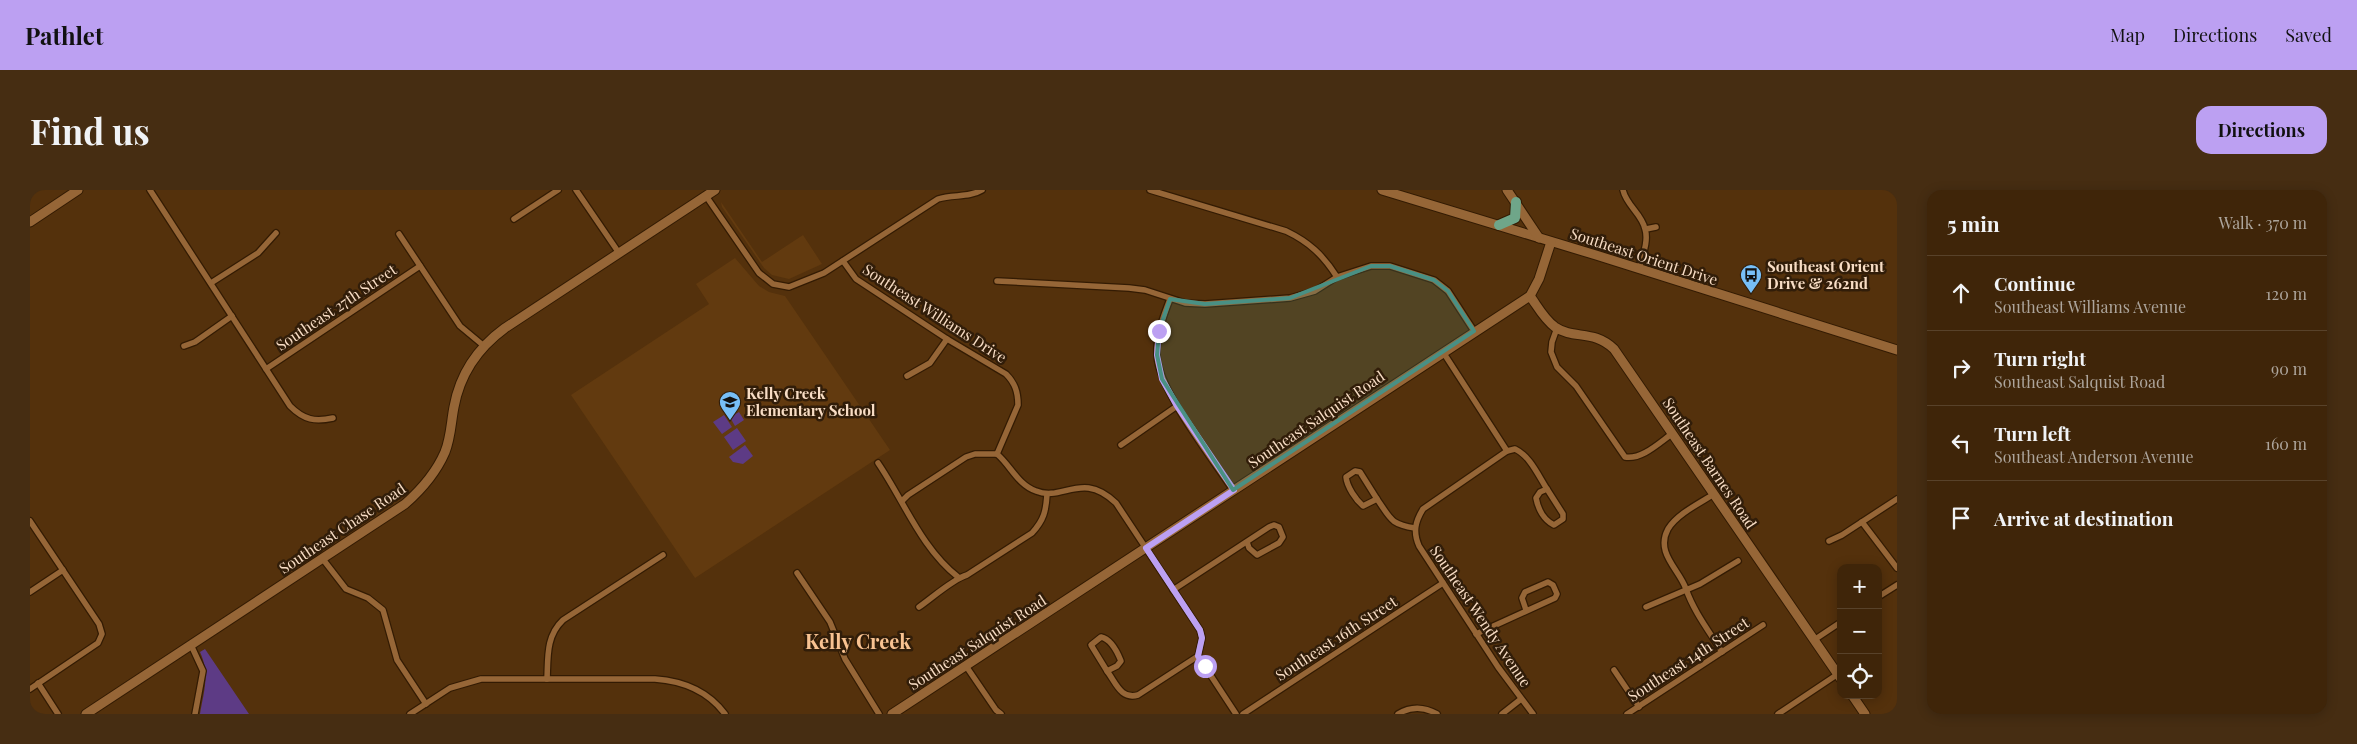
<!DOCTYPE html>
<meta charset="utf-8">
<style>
:root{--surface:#3f2509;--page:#462d12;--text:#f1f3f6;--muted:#ada59c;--line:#58422a;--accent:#bca0f2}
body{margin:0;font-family:"Playfair Display",serif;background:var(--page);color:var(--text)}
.controls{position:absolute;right:15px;bottom:15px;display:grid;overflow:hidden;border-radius:10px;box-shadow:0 2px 12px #0003}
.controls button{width:45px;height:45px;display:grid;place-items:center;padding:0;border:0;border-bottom:1px solid var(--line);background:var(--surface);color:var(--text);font:25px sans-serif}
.stop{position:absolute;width:15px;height:15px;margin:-11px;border:4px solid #bca0f2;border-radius:50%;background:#fff}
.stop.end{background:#bca0f2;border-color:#fff;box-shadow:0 1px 5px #0008}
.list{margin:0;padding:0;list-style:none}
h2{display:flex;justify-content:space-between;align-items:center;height:65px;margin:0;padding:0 20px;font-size:21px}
h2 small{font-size:16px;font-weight:400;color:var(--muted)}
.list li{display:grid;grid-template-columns:32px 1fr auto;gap:15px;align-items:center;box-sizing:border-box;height:75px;padding:0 20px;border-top:1px solid var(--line)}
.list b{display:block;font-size:19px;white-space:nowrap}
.list p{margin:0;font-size:16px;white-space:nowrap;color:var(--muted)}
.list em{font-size:16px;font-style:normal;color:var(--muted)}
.icon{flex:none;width:28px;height:28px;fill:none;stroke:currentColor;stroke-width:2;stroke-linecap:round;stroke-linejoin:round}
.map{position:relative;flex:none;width:1867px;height:524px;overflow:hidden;border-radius:15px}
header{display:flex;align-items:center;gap:30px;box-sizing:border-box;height:70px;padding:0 25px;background:var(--accent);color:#111}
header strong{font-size:24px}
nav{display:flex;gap:28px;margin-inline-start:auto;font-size:18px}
.intro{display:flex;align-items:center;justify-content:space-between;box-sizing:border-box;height:120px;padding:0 30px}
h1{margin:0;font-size:35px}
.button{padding:12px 22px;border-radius:15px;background:var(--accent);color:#111;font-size:18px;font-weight:700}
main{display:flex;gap:30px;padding:0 30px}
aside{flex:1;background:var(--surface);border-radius:15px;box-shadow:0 2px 12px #0003}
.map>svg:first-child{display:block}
.built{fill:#623a0f}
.green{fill:#5d3b85}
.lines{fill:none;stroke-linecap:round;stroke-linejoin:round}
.street-casing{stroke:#331b03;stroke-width:8}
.secondary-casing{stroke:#331b03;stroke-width:11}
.primary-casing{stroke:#331b03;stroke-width:12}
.street{stroke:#966637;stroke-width:5.5}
.secondary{stroke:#966637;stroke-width:9}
.primary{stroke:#6fa689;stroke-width:10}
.route{stroke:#bca0f2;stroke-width:6}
.marked{fill:#499084;fill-opacity:0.2;stroke:#499084;stroke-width:4;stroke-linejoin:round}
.labels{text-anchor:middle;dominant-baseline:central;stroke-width:5;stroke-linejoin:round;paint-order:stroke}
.street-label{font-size:15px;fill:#f8ddc5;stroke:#311d09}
.poi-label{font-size:15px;font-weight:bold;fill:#f8ddc5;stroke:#311d09;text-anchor:start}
.district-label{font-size:20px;font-weight:bold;fill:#f8c291;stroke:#311d09}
</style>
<header>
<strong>Pathlet</strong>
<nav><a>Map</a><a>Directions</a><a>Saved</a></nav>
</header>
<div class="intro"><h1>Find us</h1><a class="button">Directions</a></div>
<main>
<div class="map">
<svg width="1867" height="524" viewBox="0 0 1867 524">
<rect width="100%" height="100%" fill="#54310c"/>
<!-- built -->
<g class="built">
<path d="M691,12L732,72L773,45L792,74L759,89L742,85L734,78L692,17Z"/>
<path d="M705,68L729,96L739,102L755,106L860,260L665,388L541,205L679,114L666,94Z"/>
</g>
<!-- green -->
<g class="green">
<path d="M702,222L704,225L709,222L714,230L705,236L698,224Z"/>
<path d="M694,225L702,237L692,244L683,232Z"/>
<path d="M707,238L716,251L703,260L694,247Z"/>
<path d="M715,255L723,266L713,274L703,272L699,267Z"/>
<path d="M175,459L219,524H170C174,501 180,484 170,462Z"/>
</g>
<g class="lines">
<!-- street casing -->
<g class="street-casing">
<g id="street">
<path d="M120,0L260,216C274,230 285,232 303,228"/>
<path d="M546,0L589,63"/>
<path d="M1120,0L1256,41C1279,52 1293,65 1307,87L1341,76H1360L1404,90L1418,101L1444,141"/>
<path d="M1593,0C1596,15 1612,24 1615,39C1619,51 1612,67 1609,79"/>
<path d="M676,6L729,83L743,94L759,97L794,83L908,9C923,4 939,8 952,0"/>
<path d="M484,29L528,0"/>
<path d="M1616,39L1626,37"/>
<path d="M369,44L430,136L454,156"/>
<path d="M813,71L826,89L917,149L976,184C985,193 988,202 988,215L967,264"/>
<path d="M967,91L1099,98L1115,100L1155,113L1175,114L1260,108L1285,101L1307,87"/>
<path d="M181,93L228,63L246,43"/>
<path d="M1140,109C1133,127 1126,146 1127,165C1128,200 1183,269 1203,300"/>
<path d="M1527,138L1522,152L1521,162L1527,177L1546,196L1595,267C1612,270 1630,252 1643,243"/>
<path d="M154,156L165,152L202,126"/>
<path d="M1413,162L1477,261"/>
<path d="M236,179L390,76"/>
<path d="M877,186L900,173L917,149"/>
<path d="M1091,255L1147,216"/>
<path d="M967,264C981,276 988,295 1006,301C1033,312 1052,280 1086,313L1170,440L1172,448L1168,466L1206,524"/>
<path d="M848,273C874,311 891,358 928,387"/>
<path d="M1325,281L1330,282L1347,309L1333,316C1326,310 1317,297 1316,287Z"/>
<path d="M1517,299L1533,324V329L1524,335C1514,330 1508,319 1506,308L1510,302Z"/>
<path d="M1684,304C1670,313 1647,324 1638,339C1625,363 1649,379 1656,399C1664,422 1679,441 1692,462"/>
<path d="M1347,309C1361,329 1360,334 1385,338"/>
<path d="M872,311L878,305L936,267L945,264H967"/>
<path d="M0,331L69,434L72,444L68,453L0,499"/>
<path d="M1832,332L1867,378"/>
<path d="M1799,351L1812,345L1867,309"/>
<path d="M292,368L316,399L338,408L353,420L367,470L396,514"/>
<path d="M767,383L800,432L815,469L849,524"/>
<path d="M1143,400L1239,337L1244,335L1249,337L1253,347L1249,353L1227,365L1219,358L1217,352"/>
<path d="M0,402L33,380"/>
<path d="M1848,407L1867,395"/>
<path d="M889,417C902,408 923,389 937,385L1002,343C1014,330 1016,321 1017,304"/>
<path d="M1616,417L1670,394L1708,371"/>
<path d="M1446,444L1525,408L1527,404L1523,395L1518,392L1495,402L1492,408L1496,420"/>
<path d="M1071,447C1081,449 1087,461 1091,471L1087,476L1077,481L1061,455Z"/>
<path d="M1784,450L1811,432"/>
<path d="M161,455L173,481L165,524"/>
<path d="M936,476L966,520L971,524"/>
<path d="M1584,480L1609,517"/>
<path d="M1077,481C1086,493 1091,510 1108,505L1168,466"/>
<path d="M517,489C518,467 516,446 533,430L633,365"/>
<path d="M8,493L28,524"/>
<path d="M380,524L420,498L451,489H625C653,491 678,501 695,524"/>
<path d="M1213,524L1413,393"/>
<path d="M1368,524C1381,516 1395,517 1407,524"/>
<path d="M1472,524L1491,509"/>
<path d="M1503,524L1468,477L1389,356C1383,342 1385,332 1393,319L1477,261L1485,259C1500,266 1508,285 1517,299"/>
<path d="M1597,524L1733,435"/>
<path d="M1748,524L1808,484"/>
</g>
</g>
<!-- secondary casing -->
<g class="secondary-casing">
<g id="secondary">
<path d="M1352,0L1566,65L1867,160"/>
<path d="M1477,0L1509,48"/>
<path d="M0,32L48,0"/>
<path d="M1500,106C1508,117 1514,129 1525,137C1544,150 1563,139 1584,159L1811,489"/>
<path d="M1822,505L1835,524"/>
<path d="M56,524L375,314C392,299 406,283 415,262C421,247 421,232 424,217C430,184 449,157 475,138L685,0"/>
<path d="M862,524L1500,106L1509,89L1521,52"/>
</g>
</g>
<!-- primary casing -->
<g class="primary-casing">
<path id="primary" d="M1469,35L1485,28L1486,12"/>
</g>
<!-- street -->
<use href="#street" class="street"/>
<!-- secondary -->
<use href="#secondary" class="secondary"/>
<!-- primary -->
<use href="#primary" class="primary"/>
</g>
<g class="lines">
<!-- route -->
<path class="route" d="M1129,141L1127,165L1132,189L1147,216L1204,300L1116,358L1170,440L1172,448L1168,466L1175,476"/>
</g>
<!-- marked area -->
<path class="marked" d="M1341,76H1360L1404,90L1418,101L1444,141L1203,300L1132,189L1127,165L1129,141L1140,109L1175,114L1260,108Z"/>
<!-- icons -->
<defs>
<g id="bus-pin" transform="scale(1.125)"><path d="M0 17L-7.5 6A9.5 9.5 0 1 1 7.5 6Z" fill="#77bff7" stroke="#311d09"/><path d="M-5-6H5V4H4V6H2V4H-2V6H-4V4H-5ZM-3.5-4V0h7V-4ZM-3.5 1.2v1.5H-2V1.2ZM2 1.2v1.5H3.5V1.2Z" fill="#111"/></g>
<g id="school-pin" transform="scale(1.125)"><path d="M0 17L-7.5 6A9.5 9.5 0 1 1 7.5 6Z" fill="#77bff7" stroke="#311d09"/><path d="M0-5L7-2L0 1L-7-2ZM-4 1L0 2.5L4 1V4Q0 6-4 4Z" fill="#111"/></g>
</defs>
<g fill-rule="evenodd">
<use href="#bus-pin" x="1721" y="85"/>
<use href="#school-pin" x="700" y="212"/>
</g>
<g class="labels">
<!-- street labels -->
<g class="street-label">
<text transform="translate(1614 66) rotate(18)">Southeast Orient Drive</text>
<text transform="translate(306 117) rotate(-34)">Southeast 27th Street</text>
<text transform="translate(905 123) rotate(33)">Southeast Williams Drive</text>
<text transform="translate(1286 229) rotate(-34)">Southeast Salquist Road</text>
<text transform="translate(1680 273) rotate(56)">Southeast Barnes Road</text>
<text transform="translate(312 338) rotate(-34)">Southeast Chase Road</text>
<text transform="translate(1451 426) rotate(56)">Southeast Wendy Avenue</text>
<text transform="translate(1306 448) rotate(-33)">Southeast 16th Street</text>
<text transform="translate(947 452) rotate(-33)">Southeast Salquist Road</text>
<text transform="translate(1658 469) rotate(-33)">Southeast 14th Street</text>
</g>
<!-- poi labels -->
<g class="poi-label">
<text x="1737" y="76">Southeast Orient<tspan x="1737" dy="17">Drive &amp; 262nd</tspan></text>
<text x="716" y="203">Kelly Creek<tspan x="716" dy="17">Elementary School</tspan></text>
</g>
<!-- district labels -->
<g class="district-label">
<text x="828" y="450">Kelly Creek</text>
</g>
</g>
</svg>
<div class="controls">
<button>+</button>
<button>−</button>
<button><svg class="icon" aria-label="locate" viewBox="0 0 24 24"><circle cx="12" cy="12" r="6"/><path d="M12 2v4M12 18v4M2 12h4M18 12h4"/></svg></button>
</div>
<div class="stop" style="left:1175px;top:476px"></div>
<div class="stop end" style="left:1129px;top:141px"></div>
</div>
<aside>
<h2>5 min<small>Walk · 370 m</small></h2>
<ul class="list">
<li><svg class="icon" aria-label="ahead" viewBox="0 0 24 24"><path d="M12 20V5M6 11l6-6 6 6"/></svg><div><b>Continue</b><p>Southeast Williams Avenue</p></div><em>120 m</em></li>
<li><svg class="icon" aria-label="right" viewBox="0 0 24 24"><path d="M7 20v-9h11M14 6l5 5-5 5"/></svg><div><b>Turn right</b><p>Southeast Salquist Road</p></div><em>90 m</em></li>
<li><svg class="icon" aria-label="left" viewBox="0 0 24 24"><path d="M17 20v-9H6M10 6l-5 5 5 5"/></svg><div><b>Turn left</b><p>Southeast Anderson Avenue</p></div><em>160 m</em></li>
<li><svg class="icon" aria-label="arrive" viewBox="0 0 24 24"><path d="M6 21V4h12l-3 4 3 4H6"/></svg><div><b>Arrive at destination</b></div></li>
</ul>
</aside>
</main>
